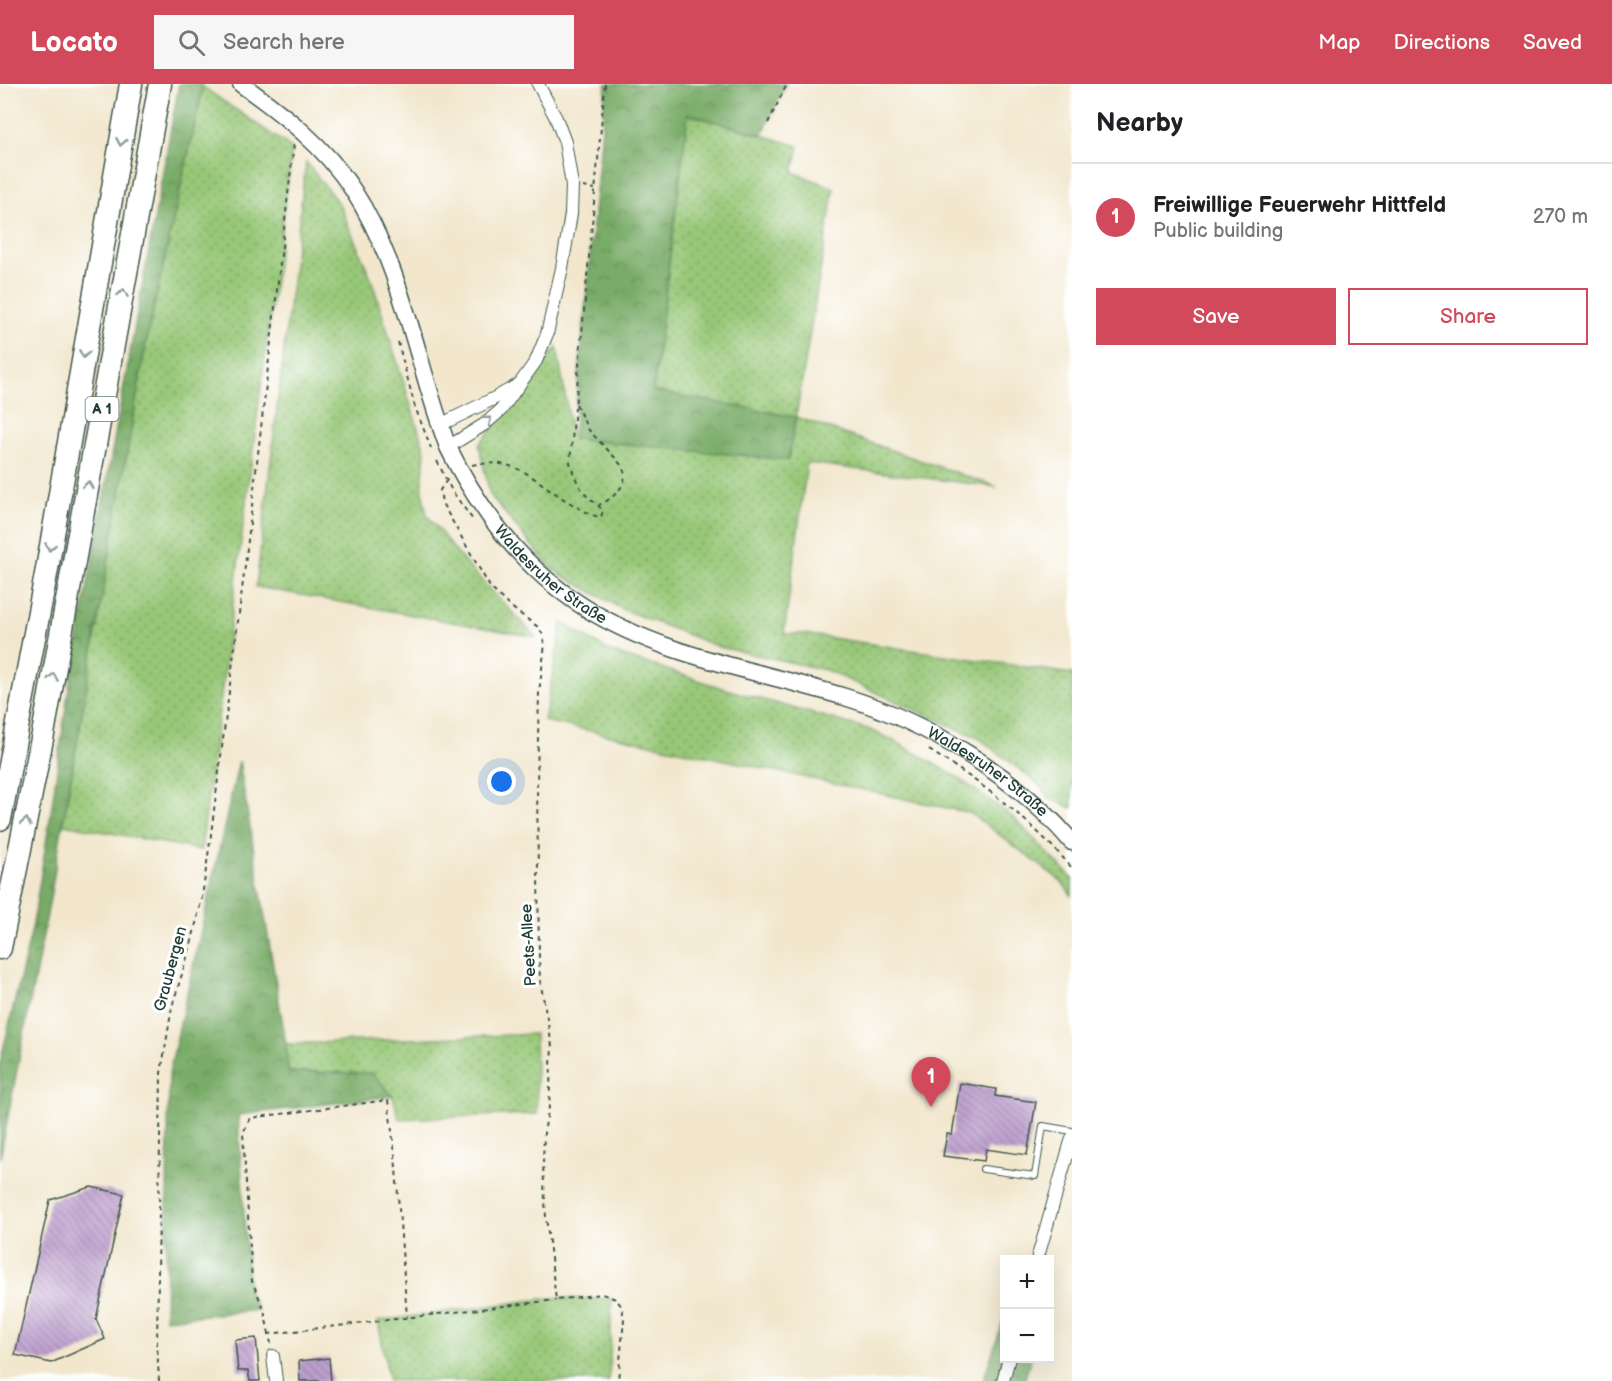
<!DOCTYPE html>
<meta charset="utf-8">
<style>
:root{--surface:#fff;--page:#f6f6f6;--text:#202124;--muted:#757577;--line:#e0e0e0;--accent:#d1495b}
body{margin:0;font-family:"Balsamiq Sans",sans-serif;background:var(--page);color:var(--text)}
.controls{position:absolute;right:18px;bottom:18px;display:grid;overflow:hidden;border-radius:0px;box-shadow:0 6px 24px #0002}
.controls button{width:54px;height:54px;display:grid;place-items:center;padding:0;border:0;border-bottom:2px solid var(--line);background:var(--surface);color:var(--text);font:30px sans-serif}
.you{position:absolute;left:502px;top:698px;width:21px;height:21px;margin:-15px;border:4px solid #fff;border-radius:50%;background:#1a73e8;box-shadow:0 0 0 9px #1a73e833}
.badge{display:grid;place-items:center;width:39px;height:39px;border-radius:50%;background:var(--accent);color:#fff;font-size:20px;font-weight:700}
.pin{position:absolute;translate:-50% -50px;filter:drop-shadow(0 2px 3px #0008)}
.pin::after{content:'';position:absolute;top:32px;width:21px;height:18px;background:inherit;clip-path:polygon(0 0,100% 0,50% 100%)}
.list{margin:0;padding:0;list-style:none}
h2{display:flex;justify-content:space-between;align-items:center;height:78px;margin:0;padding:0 24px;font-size:26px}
h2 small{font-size:20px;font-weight:400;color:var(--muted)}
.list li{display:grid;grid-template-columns:39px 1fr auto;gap:18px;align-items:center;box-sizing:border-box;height:108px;padding:0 24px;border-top:2px solid var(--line)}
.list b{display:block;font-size:22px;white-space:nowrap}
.list p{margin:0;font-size:20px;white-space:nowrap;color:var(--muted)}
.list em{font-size:20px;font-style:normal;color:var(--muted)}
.actions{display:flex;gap:12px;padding:18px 24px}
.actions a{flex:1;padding:14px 0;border:2px solid var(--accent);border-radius:0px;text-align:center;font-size:21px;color:var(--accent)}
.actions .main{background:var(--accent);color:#fff}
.icon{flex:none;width:33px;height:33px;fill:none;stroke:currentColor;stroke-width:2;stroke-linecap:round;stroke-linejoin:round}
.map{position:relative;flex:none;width:1072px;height:1297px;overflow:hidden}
header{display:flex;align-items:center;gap:36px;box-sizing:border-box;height:84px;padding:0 30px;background:var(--accent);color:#fff}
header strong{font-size:28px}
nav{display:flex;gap:33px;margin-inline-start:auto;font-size:21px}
.search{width:420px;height:54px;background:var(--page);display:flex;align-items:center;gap:15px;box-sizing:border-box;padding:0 21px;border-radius:0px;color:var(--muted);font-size:22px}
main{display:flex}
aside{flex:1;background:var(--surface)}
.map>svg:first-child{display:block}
.grass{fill:url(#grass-dots);stroke:#5b8256;stroke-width:1.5}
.forest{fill:url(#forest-crowns);stroke:#4c744e;stroke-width:1.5}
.building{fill:url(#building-back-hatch)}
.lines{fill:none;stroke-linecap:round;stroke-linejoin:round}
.lane-casing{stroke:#3f564b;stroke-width:8}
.street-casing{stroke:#3f564b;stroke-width:14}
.secondary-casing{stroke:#3f564b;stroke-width:19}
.highway-casing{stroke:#3f564b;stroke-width:25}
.path{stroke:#3f564b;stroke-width:2;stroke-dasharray:4.5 4.5;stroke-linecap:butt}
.lane{stroke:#fff;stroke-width:6}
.street{stroke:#fff;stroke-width:12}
.secondary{stroke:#fff;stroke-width:16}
.highway{stroke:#fff;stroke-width:22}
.oneway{stroke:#8f9e9a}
.labels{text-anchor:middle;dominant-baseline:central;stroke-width:6;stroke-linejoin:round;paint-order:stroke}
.shield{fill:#fff;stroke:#627771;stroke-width:1.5}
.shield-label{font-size:15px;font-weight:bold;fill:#1f3d34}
.street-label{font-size:16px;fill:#1f3d34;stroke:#fff}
</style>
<header>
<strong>Locato</strong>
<div class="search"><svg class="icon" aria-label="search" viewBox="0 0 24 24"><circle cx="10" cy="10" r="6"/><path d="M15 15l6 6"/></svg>Search here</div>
<nav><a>Map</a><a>Directions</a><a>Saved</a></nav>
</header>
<main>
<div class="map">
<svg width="1072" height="1297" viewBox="0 0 1072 1297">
<defs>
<pattern id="grass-dots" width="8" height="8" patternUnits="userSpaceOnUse" patternTransform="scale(1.5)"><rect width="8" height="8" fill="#97c777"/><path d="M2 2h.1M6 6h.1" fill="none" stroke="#7ba362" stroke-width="1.8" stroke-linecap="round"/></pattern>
<pattern id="forest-crowns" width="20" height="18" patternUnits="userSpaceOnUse" patternTransform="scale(1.5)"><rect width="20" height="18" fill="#79ac68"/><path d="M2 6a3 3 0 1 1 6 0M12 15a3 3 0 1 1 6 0" fill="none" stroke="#638d56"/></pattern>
<pattern id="building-back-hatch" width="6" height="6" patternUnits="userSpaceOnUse" patternTransform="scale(1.5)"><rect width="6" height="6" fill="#bd9fce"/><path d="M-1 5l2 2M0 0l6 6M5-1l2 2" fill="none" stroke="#9983a8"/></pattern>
</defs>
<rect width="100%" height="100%" fill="#fff"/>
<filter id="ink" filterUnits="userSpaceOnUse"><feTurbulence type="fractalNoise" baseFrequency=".0167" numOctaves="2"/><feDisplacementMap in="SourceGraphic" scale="12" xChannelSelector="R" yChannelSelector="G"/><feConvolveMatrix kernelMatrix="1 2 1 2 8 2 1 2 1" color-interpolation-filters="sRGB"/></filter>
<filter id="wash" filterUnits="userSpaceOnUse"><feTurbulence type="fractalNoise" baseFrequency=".008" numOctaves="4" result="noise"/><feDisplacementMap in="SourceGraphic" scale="24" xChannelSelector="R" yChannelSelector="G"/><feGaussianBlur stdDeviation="1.35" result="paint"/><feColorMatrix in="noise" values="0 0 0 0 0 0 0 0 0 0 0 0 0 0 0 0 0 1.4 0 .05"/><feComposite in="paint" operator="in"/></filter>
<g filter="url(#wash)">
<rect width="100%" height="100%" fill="#f2e7cd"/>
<!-- grass -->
<g class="grass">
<path d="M203,3L292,64L201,766L63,740L146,258Z"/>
<path d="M688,29L799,62L793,88L834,104L796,333L997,403L807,379L784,550H805L1072,590V724L1050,714L1037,699L980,655L826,586L719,563L622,525L551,485L490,411L479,361L557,263L572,353L788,376L795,333L653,307Z"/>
<path d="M306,78L339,120L371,194L425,367L422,406L427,431L465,479L536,553L256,503Z"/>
<path d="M562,539L611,568L729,606L868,645L896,658L957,693L1013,733L1072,794V812L1061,797L970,729L544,637Z"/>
<path d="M535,950L537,1030L399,1035L393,1012L372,989L288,988L286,960Z"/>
<path d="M549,1214L612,1215L609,1297H389L378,1237Z"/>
</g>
<!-- forest -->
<g class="forest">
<path d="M179,0H200L203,3L146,258L49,820L0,1074V979L32,845L50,735L68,609Z"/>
<path d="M606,0H786L762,51L688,30L653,307L796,333L788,376L573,355Z"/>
<path d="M239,677L286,960L288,988L372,989L393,1012L238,1031L249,1208L258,1226L165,1235L169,989Z"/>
<path d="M1004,1234L1005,1274L1031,1275L1024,1297H983Z"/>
</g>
<g id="blocks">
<!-- building -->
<g class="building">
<path d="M960,999L996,1005L995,1012L1036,1018L1027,1071L986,1065L984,1077L943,1072L947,1050L952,1051Z"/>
<path d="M91,1103L124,1110L96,1235L105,1255L51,1279L15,1271L50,1116Z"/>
<path d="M256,1254L260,1297H250L248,1287H238L235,1256Z"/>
<path d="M329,1274L331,1297H300L299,1277Z"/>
</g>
</g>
</g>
<g filter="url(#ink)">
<use href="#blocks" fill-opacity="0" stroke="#3f564b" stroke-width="1.5"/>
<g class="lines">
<!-- lane casing -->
<g class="lane-casing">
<path id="lane" d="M983,1085L1035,1092L1043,1042L1072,1047"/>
</g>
<!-- street casing -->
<g class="street-casing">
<g id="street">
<path d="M440,341L493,315L518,301"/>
<path d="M448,363L485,340L501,326L536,277L547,250L562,184L571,130L572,101L565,58L556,34L538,0"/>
<path d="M1037,1176L1072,1054"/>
<path d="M273,1272L276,1297"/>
<path d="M1003,1297L1009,1274"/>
</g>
</g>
<!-- secondary casing -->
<g class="secondary-casing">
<g id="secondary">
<path id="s1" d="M241,0C283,30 325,62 353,106C403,183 416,278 448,363C479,426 524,485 584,523C663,573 758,586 845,613C927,638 1016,692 1072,758"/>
</g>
</g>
<!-- highway casing -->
<g class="highway-casing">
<g id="highway">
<path d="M0,735L47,485L131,0"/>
<path d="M0,864L43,650L160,0"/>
</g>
</g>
<!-- path -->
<g class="path">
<path d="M768,39L787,0"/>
<path d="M583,103L595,105"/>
<path d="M398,258L415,323L431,364"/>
<path d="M576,320C580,329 584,338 589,346C599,358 612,369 621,381C633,398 613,415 599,421"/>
<path d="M437,377L452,407L473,436"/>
<path d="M472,381C521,372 536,400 574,421C582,426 590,431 599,433H601L603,427C599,421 593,418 588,413C579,404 573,390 570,378L605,0"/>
<path d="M447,396L440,406L442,419L490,503L507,520L538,543L542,549L545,560L539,609L537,699L539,874L540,896L552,962L549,1023L544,1048L543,1081L546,1133L556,1216L602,1210L616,1215L622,1223L624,1236L618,1297"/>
<path d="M929,666C982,699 1031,736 1072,784"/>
<path d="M269,1250L264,1226L252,1197L243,1049L250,1034L388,1016L395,1071L407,1233"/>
<path d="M271,1260L269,1250L556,1216"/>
<path d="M159,1297L157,1260L161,989L172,923L192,857L202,813L210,758L245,482L294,59"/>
</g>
<!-- lane -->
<use href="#lane" class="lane"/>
<!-- street -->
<use href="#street" class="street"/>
<!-- secondary -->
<use href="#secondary" class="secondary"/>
<!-- highway -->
<use href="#highway" class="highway"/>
</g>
<!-- one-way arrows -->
<defs><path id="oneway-chevron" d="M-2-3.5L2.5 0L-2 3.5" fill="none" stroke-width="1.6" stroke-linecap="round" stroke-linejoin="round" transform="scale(1.5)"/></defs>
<g class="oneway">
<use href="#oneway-chevron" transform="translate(121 58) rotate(100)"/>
<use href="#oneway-chevron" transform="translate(123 209) rotate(-80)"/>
<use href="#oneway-chevron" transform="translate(84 270) rotate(100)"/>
<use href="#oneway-chevron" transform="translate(488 336) rotate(-39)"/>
<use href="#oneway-chevron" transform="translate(88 401) rotate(-80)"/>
<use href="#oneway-chevron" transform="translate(50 463) rotate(100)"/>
<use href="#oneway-chevron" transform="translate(53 593) rotate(-80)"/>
<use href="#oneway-chevron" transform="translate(26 738) rotate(-79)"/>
</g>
</g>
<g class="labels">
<!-- shield labels -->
<rect class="shield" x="85.5" y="313" width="33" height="24" rx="4.5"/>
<g class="shield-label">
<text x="102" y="325">A 1</text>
</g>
<!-- street labels -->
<g class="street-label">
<text stroke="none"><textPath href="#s1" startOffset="596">Waldesruher Straße</textPath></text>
<text stroke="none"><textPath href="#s1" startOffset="1082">Waldesruher Straße</textPath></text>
<text transform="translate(529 861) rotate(-93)">Peets-Allee</text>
<text transform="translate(171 885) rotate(-75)">Graubergen</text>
</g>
</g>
</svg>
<div class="controls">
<button>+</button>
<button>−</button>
</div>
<div class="you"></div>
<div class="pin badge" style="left:931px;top:1023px">1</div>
</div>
<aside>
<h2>Nearby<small></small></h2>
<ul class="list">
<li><span class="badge">1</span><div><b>Freiwillige Feuerwehr Hittfeld</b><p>Public building</p></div><em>270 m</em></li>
</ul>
<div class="actions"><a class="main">Save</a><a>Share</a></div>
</aside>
</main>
